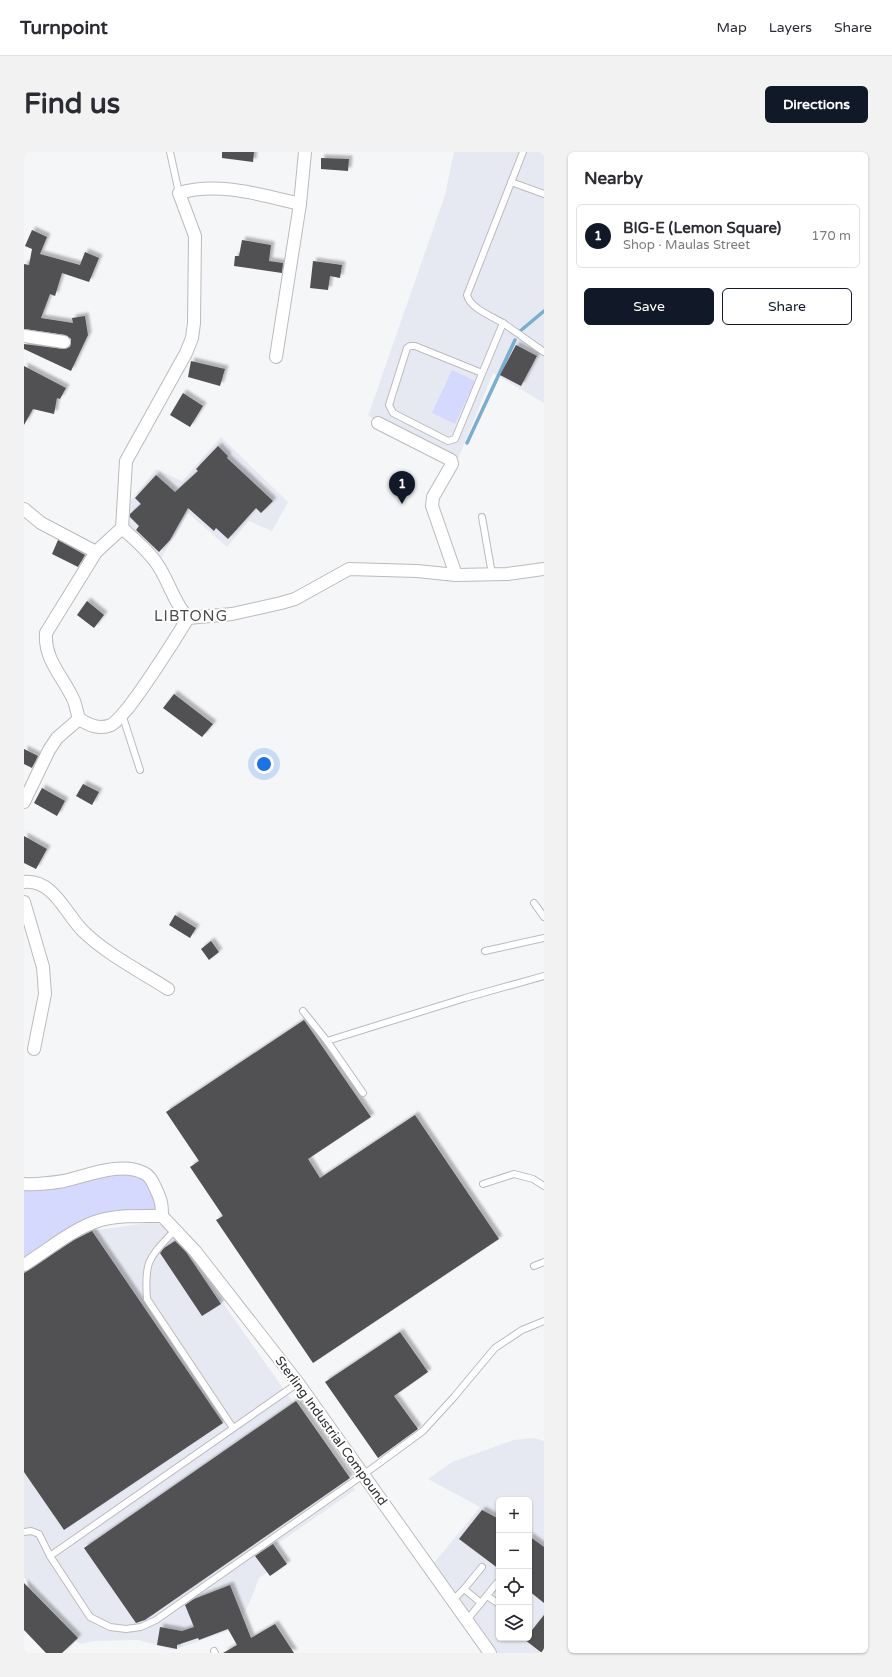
<!DOCTYPE html>
<meta charset="utf-8">
<style>
:root{--surface:#fff;--page:#f2f2f3;--text:#2b2b33;--muted:#7c7c81;--line:#e1e1e2;--accent:#111827}
body{margin:0;font-family:"Varela Round",sans-serif;background:var(--page);color:var(--text)}
.controls{position:absolute;right:12px;bottom:12px;display:grid;overflow:hidden;border-radius:6px;box-shadow:0 1px 3px #0004}
.controls button{width:36px;height:36px;display:grid;place-items:center;padding:0;border:0;border-bottom:1px solid var(--line);background:var(--surface);color:var(--text);font:20px sans-serif}
.you{position:absolute;left:240px;top:612px;width:14px;height:14px;margin:-10px;border:3px solid #fff;border-radius:50%;background:#1a73e8;box-shadow:0 0 0 6px #1a73e833}
.badge{display:grid;place-items:center;width:26px;height:26px;border-radius:50%;background:var(--accent);color:#fff;font-size:13px;font-weight:700}
.pin{position:absolute;translate:-50% -33px;filter:drop-shadow(0 1px 2px #0008)}
.pin::after{content:'';position:absolute;top:21px;width:14px;height:12px;background:inherit;clip-path:polygon(0 0,100% 0,50% 100%)}
.list{margin:0;padding:0;list-style:none}
h2{display:flex;justify-content:space-between;align-items:center;height:52px;margin:0;padding:0 16px;font-size:17px}
h2 small{font-size:13px;font-weight:400;color:var(--muted)}
.list li{display:grid;grid-template-columns:26px 1fr auto;gap:12px;align-items:center;box-sizing:border-box;height:64px;margin:0 8px 8px;padding:0 8px;border:1px solid var(--line);border-radius:6px}
.list b{display:block;font-size:15px;white-space:nowrap}
.list p{margin:0;font-size:13px;white-space:nowrap;color:var(--muted)}
.list em{font-size:13px;font-style:normal;color:var(--muted)}
.actions{display:flex;gap:8px;padding:12px 16px}
.actions a{flex:1;padding:9px 0;border:1px solid var(--accent);border-radius:6px;text-align:center;font-size:14px;color:var(--accent)}
.actions .main{background:var(--accent);color:#fff}
.icon{flex:none;width:22px;height:22px;fill:none;stroke:currentColor;stroke-width:2;stroke-linecap:round;stroke-linejoin:round}
.map{position:relative;flex:none;width:520px;height:1501px;overflow:hidden;border-radius:6px}
header{display:flex;align-items:center;gap:24px;box-sizing:border-box;height:56px;padding:0 20px;background:var(--surface);border-bottom:1px solid var(--line)}
header strong{font-size:19px}
nav{display:flex;gap:22px;margin-inline-start:auto;font-size:14px}
.intro{display:flex;align-items:center;justify-content:space-between;box-sizing:border-box;height:96px;padding:0 24px}
h1{margin:0;font-size:28px}
.button{padding:10px 18px;border-radius:6px;background:var(--accent);color:#fff;font-size:14px;font-weight:700}
main{display:flex;gap:24px;padding:0 24px}
aside{flex:1;background:var(--surface);border-radius:6px;box-shadow:0 1px 3px #0004}
.map>svg:first-child{display:block}
.built{fill:#e7e9f2;fill-rule:evenodd}
.green{fill:#d4d9fd}
.lines{fill:none;stroke-linecap:round;stroke-linejoin:round}
.stream{stroke:#78afce;stroke-width:3.5}
.building{fill:#515153;filter:url(#shadow)}
.service-casing{stroke:#bbbbbe;stroke-width:8}
.minor-casing{stroke:#bbbbbe;stroke-width:14}
.service{stroke:#fff;stroke-width:6}
.minor{stroke:#fff;stroke-width:12}
.labels{text-anchor:middle;dominant-baseline:central;stroke-width:4;stroke-linejoin:round;paint-order:stroke}
.street-label{font-size:13px;fill:#2f2f30;stroke:#fff}
.quarter-label{font-size:15px;letter-spacing:1px;fill:#4a4a4c;stroke:#fff}
</style>
<header>
<strong>Turnpoint</strong>
<nav><a>Map</a><a>Layers</a><a>Share</a></nav>
</header>
<div class="intro"><h1>Find us</h1><a class="button">Directions</a></div>
<main>
<div class="map">
<svg width="520" height="1501" viewBox="0 0 520 1501">
<defs>
<filter id="shadow"><feDropShadow dx="3.5" dy="-3.5" stdDeviation="1" flood-color="#0004"/></filter>
</defs>
<rect width="100%" height="100%" fill="#f5f6f8"/>
<!-- built -->
<g class="built">
<path d="M430,0H520V251L469,221L434,307L344,264L421,43Z"/>
<path d="M197,285L264,350L248,379L225,369L203,395L164,361L136,408L104,377L105,351L132,317L158,329Z"/>
<path d="M131,1070L148,1079L331,1338L246,1397L257,1411L235,1426L228,1445L213,1476L149,1498L115,1488L71,1489L56,1492L27,1466L0,1425V1119L66,1079Z"/>
<path d="M510,1286L520,1289V1501H474L410,1411L456,1355L404,1327L428,1310L490,1288ZM475,1348H505V1486H475Z"/>
</g>
<!-- green -->
<g class="green">
<path d="M428,218L451,229L431,272L408,261Z"/>
<path d="M85,1018L121,1021L138,1064L77,1068L0,1113V1032Z"/>
</g>
<g class="lines">
<!-- stream -->
<g class="stream">
<path d="M495,180L520,159"/>
<path d="M443,291L491,188"/>
</g>
</g>
<!-- building -->
<g class="building">
<path d="M198,0H230L229,10L198,6Z"/>
<path d="M297,6L325,7L324,19L297,17Z"/>
<path d="M8,78L23,85L16,102L56,113L61,100L75,106L65,130L38,121L31,144L26,142L17,166L49,171L48,166L61,164L64,183L47,219L0,197V192L39,197L46,195L47,191V187L41,183L0,177V112L5,113L8,97L1,94Z"/>
<path d="M218,88L247,93L245,109L259,111L258,121L210,114L211,104H215Z"/>
<path d="M289,109L318,113L316,126L306,124L304,138L286,136Z"/>
<path d="M492,193L513,204L497,234L476,223Z"/>
<path d="M167,209L201,217L196,234L164,225Z"/>
<path d="M0,214L42,236L36,247L33,246L30,262L9,257L0,273Z"/>
<path d="M159,241L179,254L166,275L146,263Z"/>
<path d="M194,294L204,304L203,306L249,349L237,361L232,356L204,387L192,376L190,379L164,356L146,388L135,400L112,378L115,374L106,365V362L117,352L111,346L132,323L151,340L174,319L172,317Z"/>
<path d="M34,388L61,403L54,415L28,402Z"/>
<path d="M63,449L80,463L70,476L53,463Z"/>
<path d="M150,542L189,572L178,585L139,556Z"/>
<path d="M0,597L14,604L8,616L0,612Z"/>
<path d="M59,632L75,640L68,653L52,644Z"/>
<path d="M18,636L41,649L33,664L10,651Z"/>
<path d="M0,684L23,697L12,717L0,711Z"/>
<path d="M151,763L172,776L166,786L145,773Z"/>
<path d="M187,789L195,800L185,808L177,797Z"/>
<path d="M280,868L347,965L284,1007L296,1026L391,963L475,1087L289,1211L192,1068L199,1064L166,1015L175,1009L142,960Z"/>
<path d="M68,1079L199,1271L40,1378L0,1320V1121L50,1088Z"/>
<path d="M151,1089L162,1100L197,1152L178,1164L136,1101L140,1096Z"/>
<path d="M376,1180L404,1220L370,1244L394,1277L354,1306L301,1230Z"/>
<path d="M272,1249L326,1326L121,1468L112,1471L60,1396Z"/>
<path d="M458,1358L475,1367V1417L435,1387Z"/>
<path d="M505,1384L520,1395V1451L505,1439Z"/>
<path d="M249,1392L263,1412L246,1424L231,1404Z"/>
<path d="M0,1431L54,1486L38,1501H22L0,1478Z"/>
<path d="M206,1433L227,1486L251,1472L270,1501H199L213,1493L204,1477L175,1488L174,1486L153,1493V1497L133,1493L136,1475L158,1479L170,1475L161,1453L170,1447Z"/>
<path d="M520,1463V1501H518L501,1488L505,1486V1482Z"/>
</g>
<g class="lines">
<!-- service casing -->
<g class="service-casing">
<g id="service">
<path d="M146,0L155,41"/>
<path d="M487,30L520,42"/>
<path d="M479,171L520,200"/>
<path d="M458,221L391,194H386L383,196L365,253L369,261L424,289L431,287L479,171C467,164 446,156 443,143L499,0"/>
<path d="M458,365L468,422"/>
<path d="M98,562L116,618"/>
<path d="M510,751L520,765"/>
<path d="M461,799L520,786"/>
<path d="M279,859L303,889L339,941"/>
<path d="M303,889L441,846L520,824"/>
<path d="M459,1032L490,1022L509,1027L520,1034"/>
<path d="M151,1078C125,1106 120,1108 123,1147L209,1276"/>
<path d="M510,1114L520,1110"/>
<path d="M0,1380L7,1379L15,1382L26,1404L66,1465L86,1475L102,1477L117,1475L132,1468L339,1323L399,1279L430,1245L471,1196L498,1178L520,1169"/>
<path d="M26,1404L274,1231"/>
<path d="M440,1437L458,1415"/>
<path d="M463,1444L475,1452"/>
<path d="M429,1448L440,1437L457,1451"/>
<path d="M443,1468L473,1431"/>
<path d="M190,1499L191,1501"/>
</g>
</g>
<!-- minor casing -->
<g class="minor-casing">
<g id="minor">
<path d="M0,184L40,190"/>
<path d="M252,205L276,52L281,0"/>
<path d="M354,271L427,308L428,312L409,345L408,354L432,423"/>
<path d="M0,357L17,371L72,400"/>
<path d="M98,376C111,388 126,400 135,415C146,432 150,451 164,466"/>
<path d="M164,466C145,497 126,527 104,556C99,561 93,570 87,573C75,578 65,573 55,567C53,561 52,554 50,549C40,525 20,509 22,481L72,400L98,376L102,309L162,201L168,186L170,171L171,84L155,41C193,29 238,43 276,52"/>
<path d="M164,466L208,462L257,451L271,447L325,417L393,419L432,423L483,422L520,417"/>
<path d="M0,650L25,598L33,586L55,567"/>
<path d="M0,730C30,727 42,763 60,780C84,803 116,819 144,837"/>
<path d="M0,750L19,815L21,842L10,897"/>
<path d="M0,1032C13,1033 27,1031 40,1029C63,1024 97,1009 120,1021C126,1024 129,1030 131,1035C137,1048 138,1051 138,1064"/>
<path d="M138,1064L171,1099L274,1231L466,1501"/>
<path d="M0,1113C24,1098 49,1076 77,1068C97,1063 118,1064 138,1064"/>
</g>
</g>
<!-- service -->
<use href="#service" class="service"/>
<!-- minor -->
<use href="#minor" class="minor"/>
</g>
<g class="labels">
<!-- street labels -->
<g class="street-label">
<text transform="translate(307 1279) rotate(54)">Sterling Industrial Compound</text>
</g>
<!-- quarter labels -->
<g class="quarter-label">
<text x="167" y="464">LIBTONG</text>
</g>
</g>
</svg>
<div class="controls">
<button>+</button>
<button>−</button>
<button><svg class="icon" aria-label="locate" viewBox="0 0 24 24"><circle cx="12" cy="12" r="6"/><path d="M12 2v4M12 18v4M2 12h4M18 12h4"/></svg></button>
<button><svg class="icon" aria-label="layers" viewBox="0 0 24 24"><path d="M12 4l9 5-9 5-9-5zM3 14l9 5 9-5"/></svg></button>
</div>
<div class="you"></div>
<div class="pin badge" style="left:378px;top:352px">1</div>
</div>
<aside>
<h2>Nearby<small></small></h2>
<ul class="list">
<li><span class="badge">1</span><div><b>BIG-E (Lemon Square)</b><p>Shop · Maulas Street</p></div><em>170 m</em></li>
</ul>
<div class="actions"><a class="main">Save</a><a>Share</a></div>
</aside>
</main>
